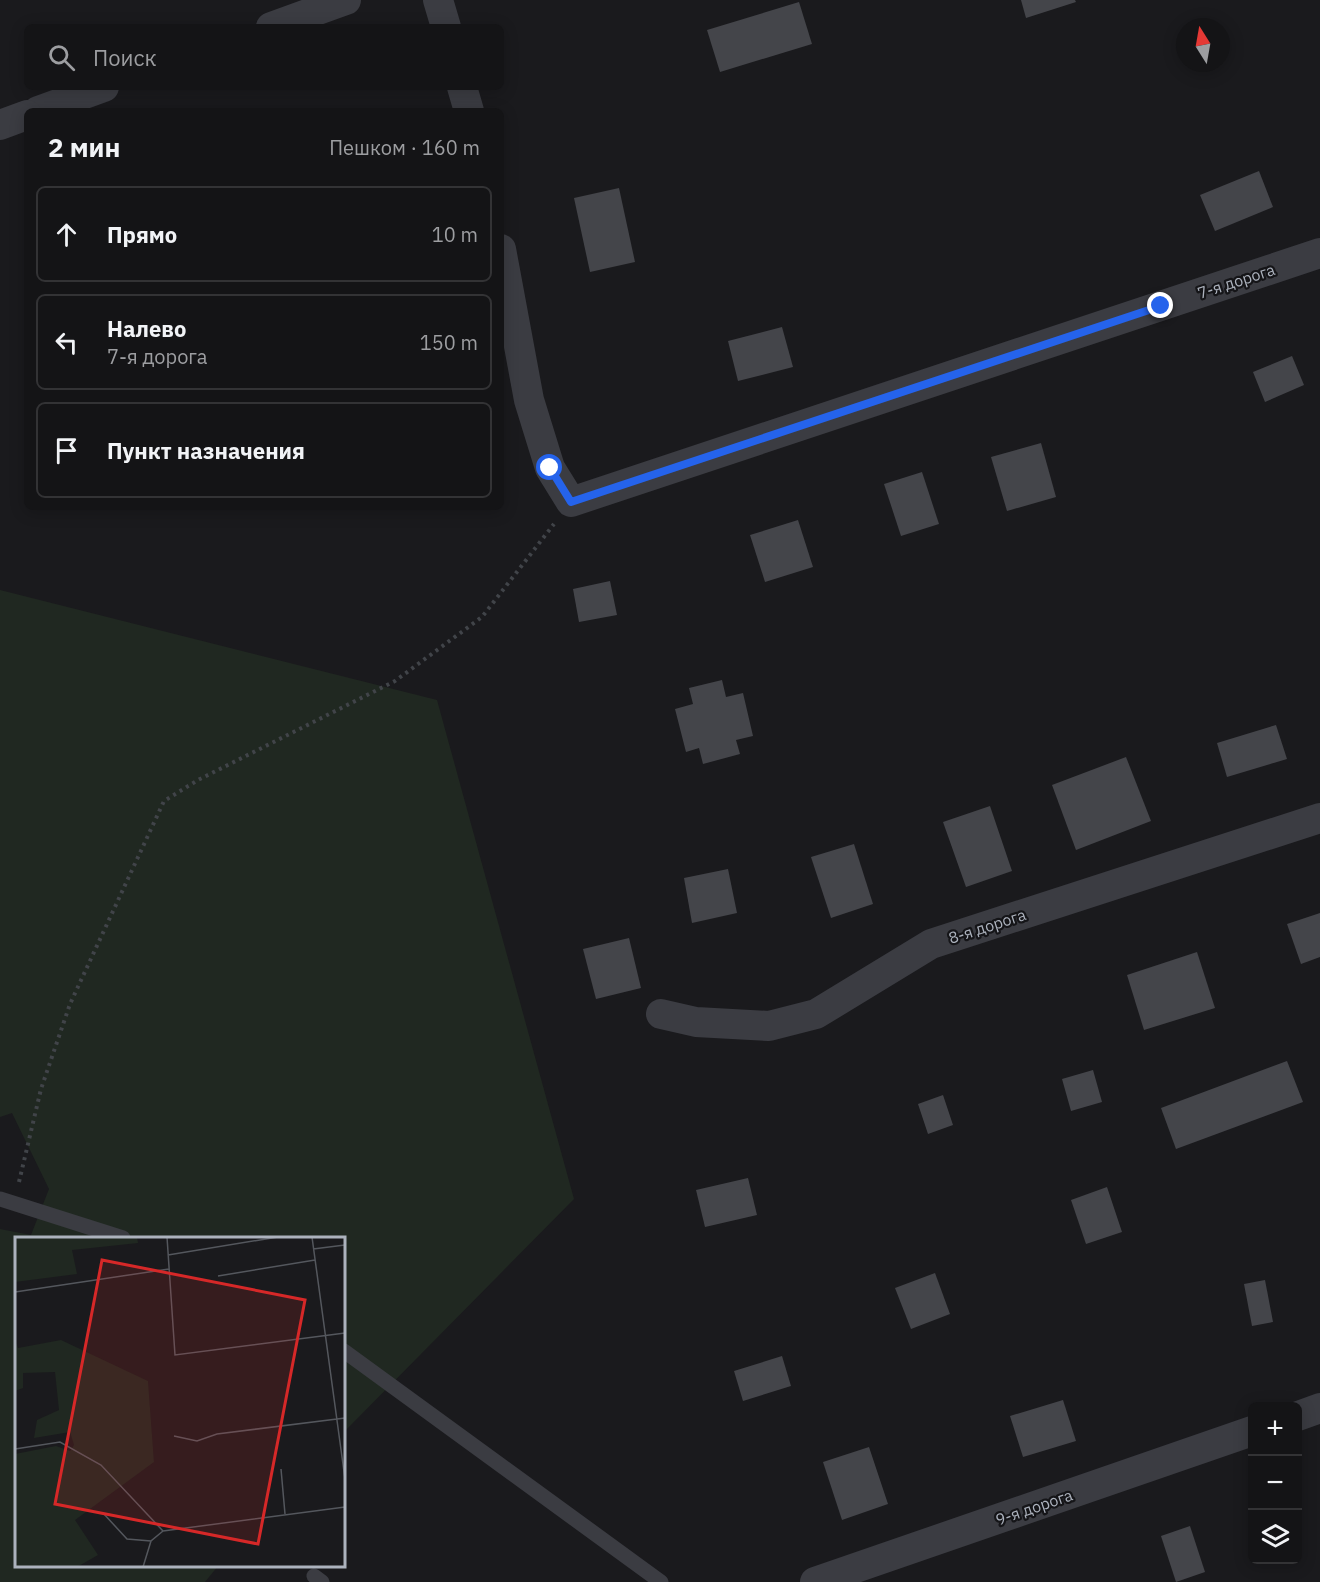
<!DOCTYPE html>
<html lang="ru">
<meta charset="utf-8">
<style>
:root{--surface:#141416;--page:#212123;--text:#f1f3f6;--muted:#9d9ea1;--line:#333335}
body{margin:0;font-family:"IBM Plex Sans",sans-serif;background:var(--page);color:var(--text)}
.controls{position:absolute;right:18px;bottom:18px;display:grid;overflow:hidden;border-radius:9px;box-shadow:0 3px 15px #0003}
.controls button{width:54px;height:54px;display:grid;place-items:center;padding:0;border:0;border-bottom:2px solid var(--line);background:var(--surface);color:var(--text);font:30px sans-serif}
.compass{position:absolute;left:1176px;top:18px;width:54px;height:54px;border-radius:50%;background:var(--surface);box-shadow:0 3px 15px #0003;rotate:349deg}
.stop{position:absolute;width:18px;height:18px;margin:-14px;border:4px solid #2563eb;border-radius:50%;background:#fff}
.stop.end{background:#2563eb;border-color:#fff;box-shadow:0 2px 6px #0008}
.list{margin:0;padding:0;list-style:none}
h2{display:flex;justify-content:space-between;align-items:center;height:78px;margin:0;padding:0 24px;font-size:26px}
h2 small{font-size:20px;font-weight:400;color:var(--muted)}
.list li{display:grid;grid-template-columns:39px 1fr auto;gap:18px;align-items:center;box-sizing:border-box;height:96px;margin:0 12px 12px;padding:0 12px;border:2px solid var(--line);border-radius:9px}
.list b{display:block;font-size:22px;white-space:nowrap}
.list p{margin:0;font-size:20px;white-space:nowrap;color:var(--muted)}
.list em{font-size:20px;font-style:normal;color:var(--muted)}
.icon{flex:none;width:33px;height:33px;fill:none;stroke:currentColor;stroke-width:2;stroke-linecap:round;stroke-linejoin:round}
.map{position:relative;flex:none;width:1320px;height:1582px;overflow:hidden}
.search{position:absolute;background:var(--surface);box-shadow:0 3px 15px #0003;left:24px;top:24px;width:480px;height:66px;display:flex;align-items:center;gap:15px;box-sizing:border-box;padding:0 21px;border-radius:9px;color:var(--muted);font-size:22px}
.panel{position:absolute;background:var(--surface);box-shadow:0 3px 15px #0003;left:24px;top:108px;width:480px;height:402px;border-radius:9px}
.map>svg:first-child{display:block}
.green{fill:#202821}
.building{fill:#44454a}
.lines{fill:none;stroke-linecap:round;stroke-linejoin:round}
.path{stroke:#414449;stroke-width:4;stroke-dasharray:3 4.5;stroke-linecap:butt}
.lane{stroke:#3b3c42;stroke-width:15}
.street{stroke:#3b3c42;stroke-width:30}
.route{stroke:#2563eb;stroke-width:8}
.labels{text-anchor:middle;dominant-baseline:central;stroke-width:4.5;stroke-linejoin:round;paint-order:stroke}
.street-label{font-size:16px;fill:#acb2bd;stroke:#151518}
.inset-road{fill:none;stroke:#54575d;stroke-width:1.5}
.view{fill:#d62828;fill-opacity:0.15;stroke:#d62828;stroke-width:3}
.inset-edge{fill:none;stroke:#acb2bd;stroke-width:3}
</style>
<div class="map">
<svg width="1320" height="1582" viewBox="0 0 1320 1582">
<rect width="100%" height="100%" fill="#1a1a1d"/>
<!-- green -->
<path class="green" d="M0,590L437,700L574,1199L344,1432V1238H16V1566H218L205,1582H0V1229L31,1235L49,1189L12,1113L0,1117Z"/>
<!-- building -->
<g class="building">
<path d="M1021,0H1075L1076,2L1026,18Z"/>
<path d="M799,2L812,44L720,72L707,30Z"/>
<path d="M1259,171L1273,207L1215,231L1200,195Z"/>
<path d="M619,188L635,262L590,272L574,198Z"/>
<path d="M782,327L793,367L738,381L728,341Z"/>
<path d="M1292,356L1304,385L1265,402L1253,372Z"/>
<path d="M1041,443L1056,497L1007,511L991,457Z"/>
<path d="M922,472L939,524L901,536L884,484Z"/>
<path d="M798,520L813,567L765,582L750,535Z"/>
<path d="M610,581L617,615L579,622L573,589Z"/>
<path d="M722,680L726,697L743,693L753,736L736,740L740,754L703,764L699,748L686,752L675,709L693,704L689,688Z"/>
<path d="M1276,725L1287,759L1227,777L1217,743Z"/>
<path d="M1126,757L1151,821L1076,850L1052,785Z"/>
<path d="M990,806L1012,871L966,887L943,822Z"/>
<path d="M854,844L873,904L831,918L811,857Z"/>
<path d="M728,869L737,913L692,923L684,878Z"/>
<path d="M1320,913V957L1301,964L1287,924Z"/>
<path d="M629,938L641,988L596,999L583,949Z"/>
<path d="M1197,952L1215,1008L1144,1030L1127,975Z"/>
<path d="M1287,1061L1303,1102L1176,1149L1161,1108Z"/>
<path d="M1093,1070L1102,1102L1071,1111L1062,1079Z"/>
<path d="M943,1095L953,1125L928,1134L918,1104Z"/>
<path d="M748,1178L757,1215L705,1227L696,1190Z"/>
<path d="M1107,1187L1122,1232L1086,1244L1071,1200Z"/>
<path d="M935,1273L950,1314L911,1329L895,1288Z"/>
<path d="M1265,1280L1273,1322L1252,1326L1244,1284Z"/>
<path d="M782,1356L791,1386L743,1401L734,1371Z"/>
<path d="M1063,1400L1076,1441L1023,1457L1010,1416Z"/>
<path d="M869,1447L888,1504L842,1520L823,1462Z"/>
<path d="M1190,1526L1205,1572L1176,1582L1161,1536Z"/>
</g>
<g class="lines">
<!-- path -->
<path class="path" d="M19,1182L41,1089L70,1004L164,801L198,780L395,681L482,617L554,524"/>
<!-- lane -->
<g class="lane">
<path d="M0,1199L123,1238"/>
<path d="M344,1351L661,1582"/>
<path d="M314,1576L322,1582"/>
</g>
<!-- street -->
<g class="street">
<path d="M438,0L446,27"/>
<path d="M271,27L346,0"/>
<path d="M462,87L469,111"/>
<path d="M38,111L104,87"/>
<path d="M0,125L27,115"/>
<path d="M501,249L529,400L550,468L571,502L1320,253"/>
<path d="M661,1014L696,1022L769,1026L816,1014L931,944L1320,818"/>
<path d="M1298,1416L1320,1408"/>
<path d="M815,1582L1252,1431"/>
</g>
</g>
<g class="lines">
<!-- route -->
<path class="route" d="M550,468L571,502L1161,306"/>
</g>
<g class="labels">
<!-- street labels -->
<g class="street-label">
<text transform="translate(1236 281) rotate(-18)">7-я дорога</text>
<text transform="translate(987 926) rotate(-18)">8-я дорога</text>
<text transform="translate(1034 1507) rotate(-19)">9-я дорога</text>
</g>
</g>
<!-- overview -->
<g transform="translate(15 1237)">
<rect width="330" height="330" fill="#1a1a1d"/>
<path d="M0,0H122L123,6L57,13L62,37L0,45ZM0,103L3,111L46,103L133,144L139,225L60,283L83,318L62,330H0V217L41,209L55,214L59,208L55,195L19,201L22,183L44,173L40,135L8,136V151L0,154Z" fill="#202821"/>
<path class="inset-road" d="M152,0L160,118L330,96M297,0L330,242M298,12L330,8M153,18L263,0M203,39L300,23M0,55L154,32M159,199L182,204L202,197L330,181M0,212L45,205L86,228L148,294M266,232L270,277M88,276L112,302L136,304M148,294L330,270M128,330L136,304L148,294"/>
<path class="view" d="M87,23L290,63L243,307L40,267Z"/>
<rect width="330" height="330" class="inset-edge"/>
</g>
</svg>
<div class="controls">
<button>+</button>
<button>−</button>
<button><svg class="icon" aria-label="layers" viewBox="0 0 24 24"><path d="M12 4l9 5-9 5-9-5zM3 14l9 5 9-5"/></svg></button>
</div>
<svg class="compass" viewBox="-18 -18 36 36"><path d="M0-13l5 13h-10z" fill="#e53935"/><path d="M0 13l5-13h-10z" fill="#9d9ea1"/></svg>
<div class="stop" style="left:550px;top:468px"></div>
<div class="stop end" style="left:1161px;top:306px"></div>
<div class="search"><svg class="icon" aria-label="search" viewBox="0 0 24 24"><circle cx="10" cy="10" r="6"/><path d="M15 15l6 6"/></svg>Поиск</div>
<section class="panel">
<h2>2 мин<small>Пешком · 160 m</small></h2>
<ul class="list">
<li><svg class="icon" aria-label="ahead" viewBox="0 0 24 24"><path d="M12 20V5M6 11l6-6 6 6"/></svg><div><b>Прямо</b></div><em>10 m</em></li>
<li><svg class="icon" aria-label="left" viewBox="0 0 24 24"><path d="M17 20v-9H6M10 6l-5 5 5 5"/></svg><div><b>Налево</b><p>7-я дорога</p></div><em>150 m</em></li>
<li><svg class="icon" aria-label="arrive" viewBox="0 0 24 24"><path d="M6 21V4h12l-3 4 3 4H6"/></svg><div><b>Пункт назначения</b></div></li>
</ul>
</section>
</div>
